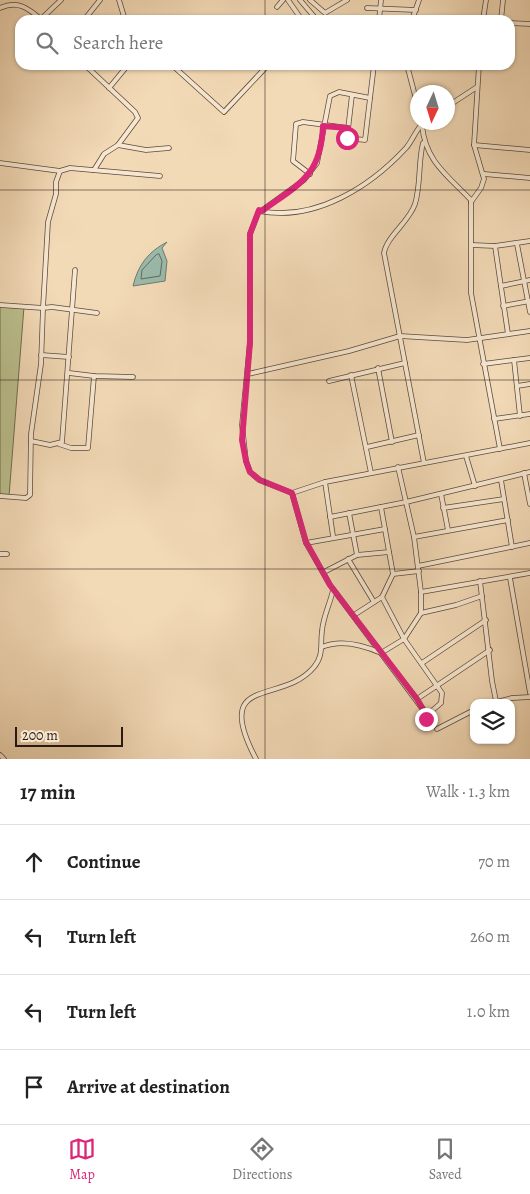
<!DOCTYPE html>
<meta charset="utf-8">
<style>
:root{--surface:#fff;--page:#f2f2f2;--text:#222;--muted:#767676;--line:#e0e0e0;--accent:#db2777}
body{margin:0;font-family:Alegreya,serif;background:var(--page);color:var(--text)}
.controls{position:absolute;right:15px;bottom:15px;display:grid;overflow:hidden;border-radius:10px;box-shadow:0 1px 4px #0004}
.controls button{width:45px;height:45px;display:grid;place-items:center;padding:0;border:0;border-bottom:1px solid var(--line);background:var(--surface);color:var(--text);font:25px sans-serif}
.compass{position:absolute;left:410px;top:85px;width:45px;height:45px;border-radius:50%;background:var(--surface);box-shadow:0 1px 4px #0004;rotate:184deg}
.scale{position:absolute;left:15px;bottom:12px;width:108px;box-sizing:border-box;padding-left:5px;border:2px solid #291a13;border-top:0;font-size:14px;line-height:18px;white-space:nowrap;color:#291a13;-webkit-text-stroke:4px #f7e7d0;paint-order:stroke}
.stop{position:absolute;width:15px;height:15px;margin:-11px;border:4px solid #db2777;border-radius:50%;background:#fff}
.stop.end{background:#db2777;border-color:#fff;box-shadow:0 1px 5px #0008}
.list{margin:0;padding:0;list-style:none}
h2{display:flex;justify-content:space-between;align-items:center;height:65px;margin:0;padding:0 20px;font-size:21px}
h2 small{font-size:16px;font-weight:400;color:var(--muted)}
.list li{display:grid;grid-template-columns:32px 1fr auto;gap:15px;align-items:center;box-sizing:border-box;height:75px;padding:0 20px;border-top:1px solid var(--line)}
.list b{display:block;font-size:19px;white-space:nowrap}
.list em{font-size:16px;font-style:normal;color:var(--muted)}
.icon{flex:none;width:28px;height:28px;fill:none;stroke:currentColor;stroke-width:2;stroke-linecap:round;stroke-linejoin:round}
.map{position:relative;flex:none;width:530px;height:759px;overflow:hidden}
.search{position:absolute;background:var(--surface);box-shadow:0 1px 4px #0004;left:15px;right:15px;top:15px;height:55px;display:flex;align-items:center;gap:12px;box-sizing:border-box;padding:0 18px;border-radius:15px;color:var(--muted);font-size:19px}
.sheet{height:365px;background:var(--surface)}
nav{display:flex;justify-content:space-around;align-items:center;box-sizing:border-box;height:70px;border-top:1px solid var(--line);background:var(--surface);font-size:14px;color:var(--muted)}
nav a{display:grid;justify-items:center;gap:2px}
nav .on{color:var(--accent)}
.map>svg:first-child{display:block}
.green{fill:#bbc08e;stroke:#726d50}
.water{fill:#9bbbac;stroke:#6d7b6f}
.lines{fill:none;stroke-linecap:round;stroke-linejoin:round}
.shore{stroke:#626a60;stroke-width:1}
.street-casing{stroke:#5c4a3c;stroke-width:5.5}
.street{stroke:#f7e7d0;stroke-width:4}
.route{stroke:#db2777;stroke-width:6}
.grid{fill:none;stroke:#291a13;stroke-width:1;stroke-opacity:0.55}
</style>
<div class="map">
<svg width="530" height="759" viewBox="0 0 530 759">
<rect width="100%" height="100%" fill="#f3dab7"/>
<filter id="stains"><feTurbulence type="fractalNoise" baseFrequency=".004" numOctaves="4"/><feColorMatrix values="0 0 0 0 .2 0 0 0 0 .09 0 0 0 0 .02 0 0 0 .5 -.17"/></filter>
<radialGradient id="worn" r=".72"><stop offset=".6" stop-color="#630" stop-opacity="0"/><stop offset="1" stop-color="#630" stop-opacity=".3"/></radialGradient>
<!-- green -->
<path class="green" d="M0,305L24,307L9,496L0,495Z"/>
<!-- water -->
<path class="water" d="M167,242L162,248L167,261L165,281L133,286C138,265 148,252 167,242Z"/>
<g class="lines">
<!-- shore -->
<path class="shore" d="M159,254L162,261L160,276L141,279L142,270L156,255Z"/>
<!-- street casing -->
<g class="street-casing">
<g id="street">
<path d="M119,0L125,20"/>
<path d="M288,0L302,20"/>
<path d="M300,0L317,20"/>
<path d="M310,0L325,13L347,0"/>
<path d="M277,7L283,0"/>
<path d="M0,8C18,0 28,8 42,20"/>
<path d="M367,8L416,10"/>
<path d="M41,19L61,0"/>
<path d="M84,20L100,0"/>
<path d="M379,20L381,0"/>
<path d="M412,20L419,0"/>
<path d="M483,20L486,0"/>
<path d="M501,20L503,0"/>
<path d="M510,23L530,24"/>
<path d="M85,65L135,112L138,118L118,145L104,154L94,170"/>
<path d="M172,65L224,112L268,65"/>
<path d="M407,65L418,107"/>
<path d="M109,88L128,65"/>
<path d="M352,95L347,138L365,140L374,65"/>
<path d="M448,106L477,87"/>
<path d="M424,122C416,129 413,140 406,148C370,187 315,222 259,211L250,234V342L242,425L246,461L250,472L259,480L292,493L325,482L530,443"/>
<path d="M422,125C425,161 448,176 471,200V293L500,449"/>
<path d="M423,143C418,162 421,185 415,204C409,222 387,236 384,253L424,463"/>
<path d="M118,145L146,150L169,148"/>
<path d="M474,145L530,150"/>
<path d="M0,163L60,171L70,168L160,176"/>
<path d="M310,174L293,161L296,124L303,122L348,128"/>
<path d="M484,174L530,178"/>
<path d="M471,202L481,188L484,179L474,145L479,65"/>
<path d="M261,211L304,180L317,163L330,96L339,92L370,98"/>
<path d="M517,244L530,312"/>
<path d="M472,245L495,246L530,241"/>
<path d="M495,246L508,334"/>
<path d="M501,286L530,280"/>
<path d="M0,305L43,308L48,222L56,194V182L60,171"/>
<path d="M503,306L530,301"/>
<path d="M41,355L69,357"/>
<path d="M514,360L520,416"/>
<path d="M483,364L530,358"/>
<path d="M378,368L392,442"/>
<path d="M69,373L94,376L133,377"/>
<path d="M248,374L349,351L400,336L467,340L530,331"/>
<path d="M351,375L371,473"/>
<path d="M329,381L405,363"/>
<path d="M517,386L530,384"/>
<path d="M494,419L530,414"/>
<path d="M31,441L50,445L62,442L75,270"/>
<path d="M59,444L71,448H88L94,376"/>
<path d="M367,447L419,435"/>
<path d="M466,456L475,486"/>
<path d="M524,473L530,504"/>
<path d="M501,480L512,547"/>
<path d="M325,482L333,536"/>
<path d="M292,493L306,543L330,585L427,715"/>
<path d="M441,494L448,530"/>
<path d="M0,496L26,498L30,495L31,434L41,364L43,308L52,307L97,313"/>
<path d="M381,507L393,574"/>
<path d="M443,508L504,499"/>
<path d="M349,513L357,555"/>
<path d="M330,517L406,502L530,472"/>
<path d="M414,537L508,520"/>
<path d="M306,543L385,529"/>
<path d="M0,554H7"/>
<path d="M348,559L374,602"/>
<path d="M418,566L530,543"/>
<path d="M324,572L357,555L389,552"/>
<path d="M510,578L530,693"/>
<path d="M480,581L492,681L496,701"/>
<path d="M421,592L530,573"/>
<path d="M382,597L393,574L419,571"/>
<path d="M421,613L456,605L482,596"/>
<path d="M354,615L382,597L404,639L442,693L441,703L427,715V722"/>
<path d="M322,647C341,639 363,645 381,653L404,639L421,613V592L414,537L398,467"/>
<path d="M422,663L486,620"/>
<path d="M417,699L490,650"/>
<path d="M493,703L512,698L530,697"/>
<path d="M437,729L474,710"/>
<path d="M0,755L4,759"/>
<path d="M256,759C211,673 282,706 314,667C324,655 320,645 322,631C323,617 330,604 333,590"/>
</g>
</g>
<!-- street -->
<use href="#street" class="street"/>
</g>
<g class="lines">
<!-- route -->
<path class="route" d="M347,138L348,128L323,126C321,176 299,184 262,211L259,210L250,234V342L242,440L246,461L250,472L260,480L292,493L306,542L330,585L417,699L427,716L426,719"/>
</g>
<!-- grid -->
<path class="grid" d="M265,0V20M265,65V759M0,190H530M0,380H530M0,569H530"/>
<rect width="100%" height="100%" filter="url(#stains)"/>
<rect width="100%" height="100%" fill="url(#worn)"/>
</svg>
<div class="controls">
<button><svg class="icon" aria-label="layers" viewBox="0 0 24 24"><path d="M12 4l9 5-9 5-9-5zM3 14l9 5 9-5"/></svg></button>
</div>
<svg class="compass" viewBox="-18 -18 36 36"><path d="M0-13l5 13h-10z" fill="#e53935"/><path d="M0 13l5-13h-10z" fill="#767676"/></svg>
<div class="scale">200 m</div>
<div class="stop" style="left:347px;top:138px"></div>
<div class="stop end" style="left:426px;top:719px"></div>
<div class="search"><svg class="icon" aria-label="search" viewBox="0 0 24 24"><circle cx="10" cy="10" r="6"/><path d="M15 15l6 6"/></svg>Search here</div>
</div>
<section class="sheet">
<h2>17 min<small>Walk · 1.3 km</small></h2>
<ul class="list">
<li><svg class="icon" aria-label="ahead" viewBox="0 0 24 24"><path d="M12 20V5M6 11l6-6 6 6"/></svg><div><b>Continue</b></div><em>70 m</em></li>
<li><svg class="icon" aria-label="left" viewBox="0 0 24 24"><path d="M17 20v-9H6M10 6l-5 5 5 5"/></svg><div><b>Turn left</b></div><em>260 m</em></li>
<li><svg class="icon" aria-label="left" viewBox="0 0 24 24"><path d="M17 20v-9H6M10 6l-5 5 5 5"/></svg><div><b>Turn left</b></div><em>1.0 km</em></li>
<li><svg class="icon" aria-label="arrive" viewBox="0 0 24 24"><path d="M6 21V4h12l-3 4 3 4H6"/></svg><div><b>Arrive at destination</b></div></li>
</ul>
</section>
<nav>
<a class="on"><svg class="icon" aria-label="map" viewBox="0 0 24 24"><path d="M3 6l6-2 6 2 6-2v14l-6 2-6-2-6 2zM9 4v14M15 6v14"/></svg>Map</a>
<a><svg class="icon" aria-label="directions" viewBox="0 0 24 24"><path d="M12 3l9 9-9 9-9-9zM9 14v-3h6M13 9l2 2-2 2"/></svg>Directions</a>
<a><svg class="icon" aria-label="saved" viewBox="0 0 24 24"><path d="M7 4h10v16l-5-4-5 4z"/></svg>Saved</a>
</nav>
